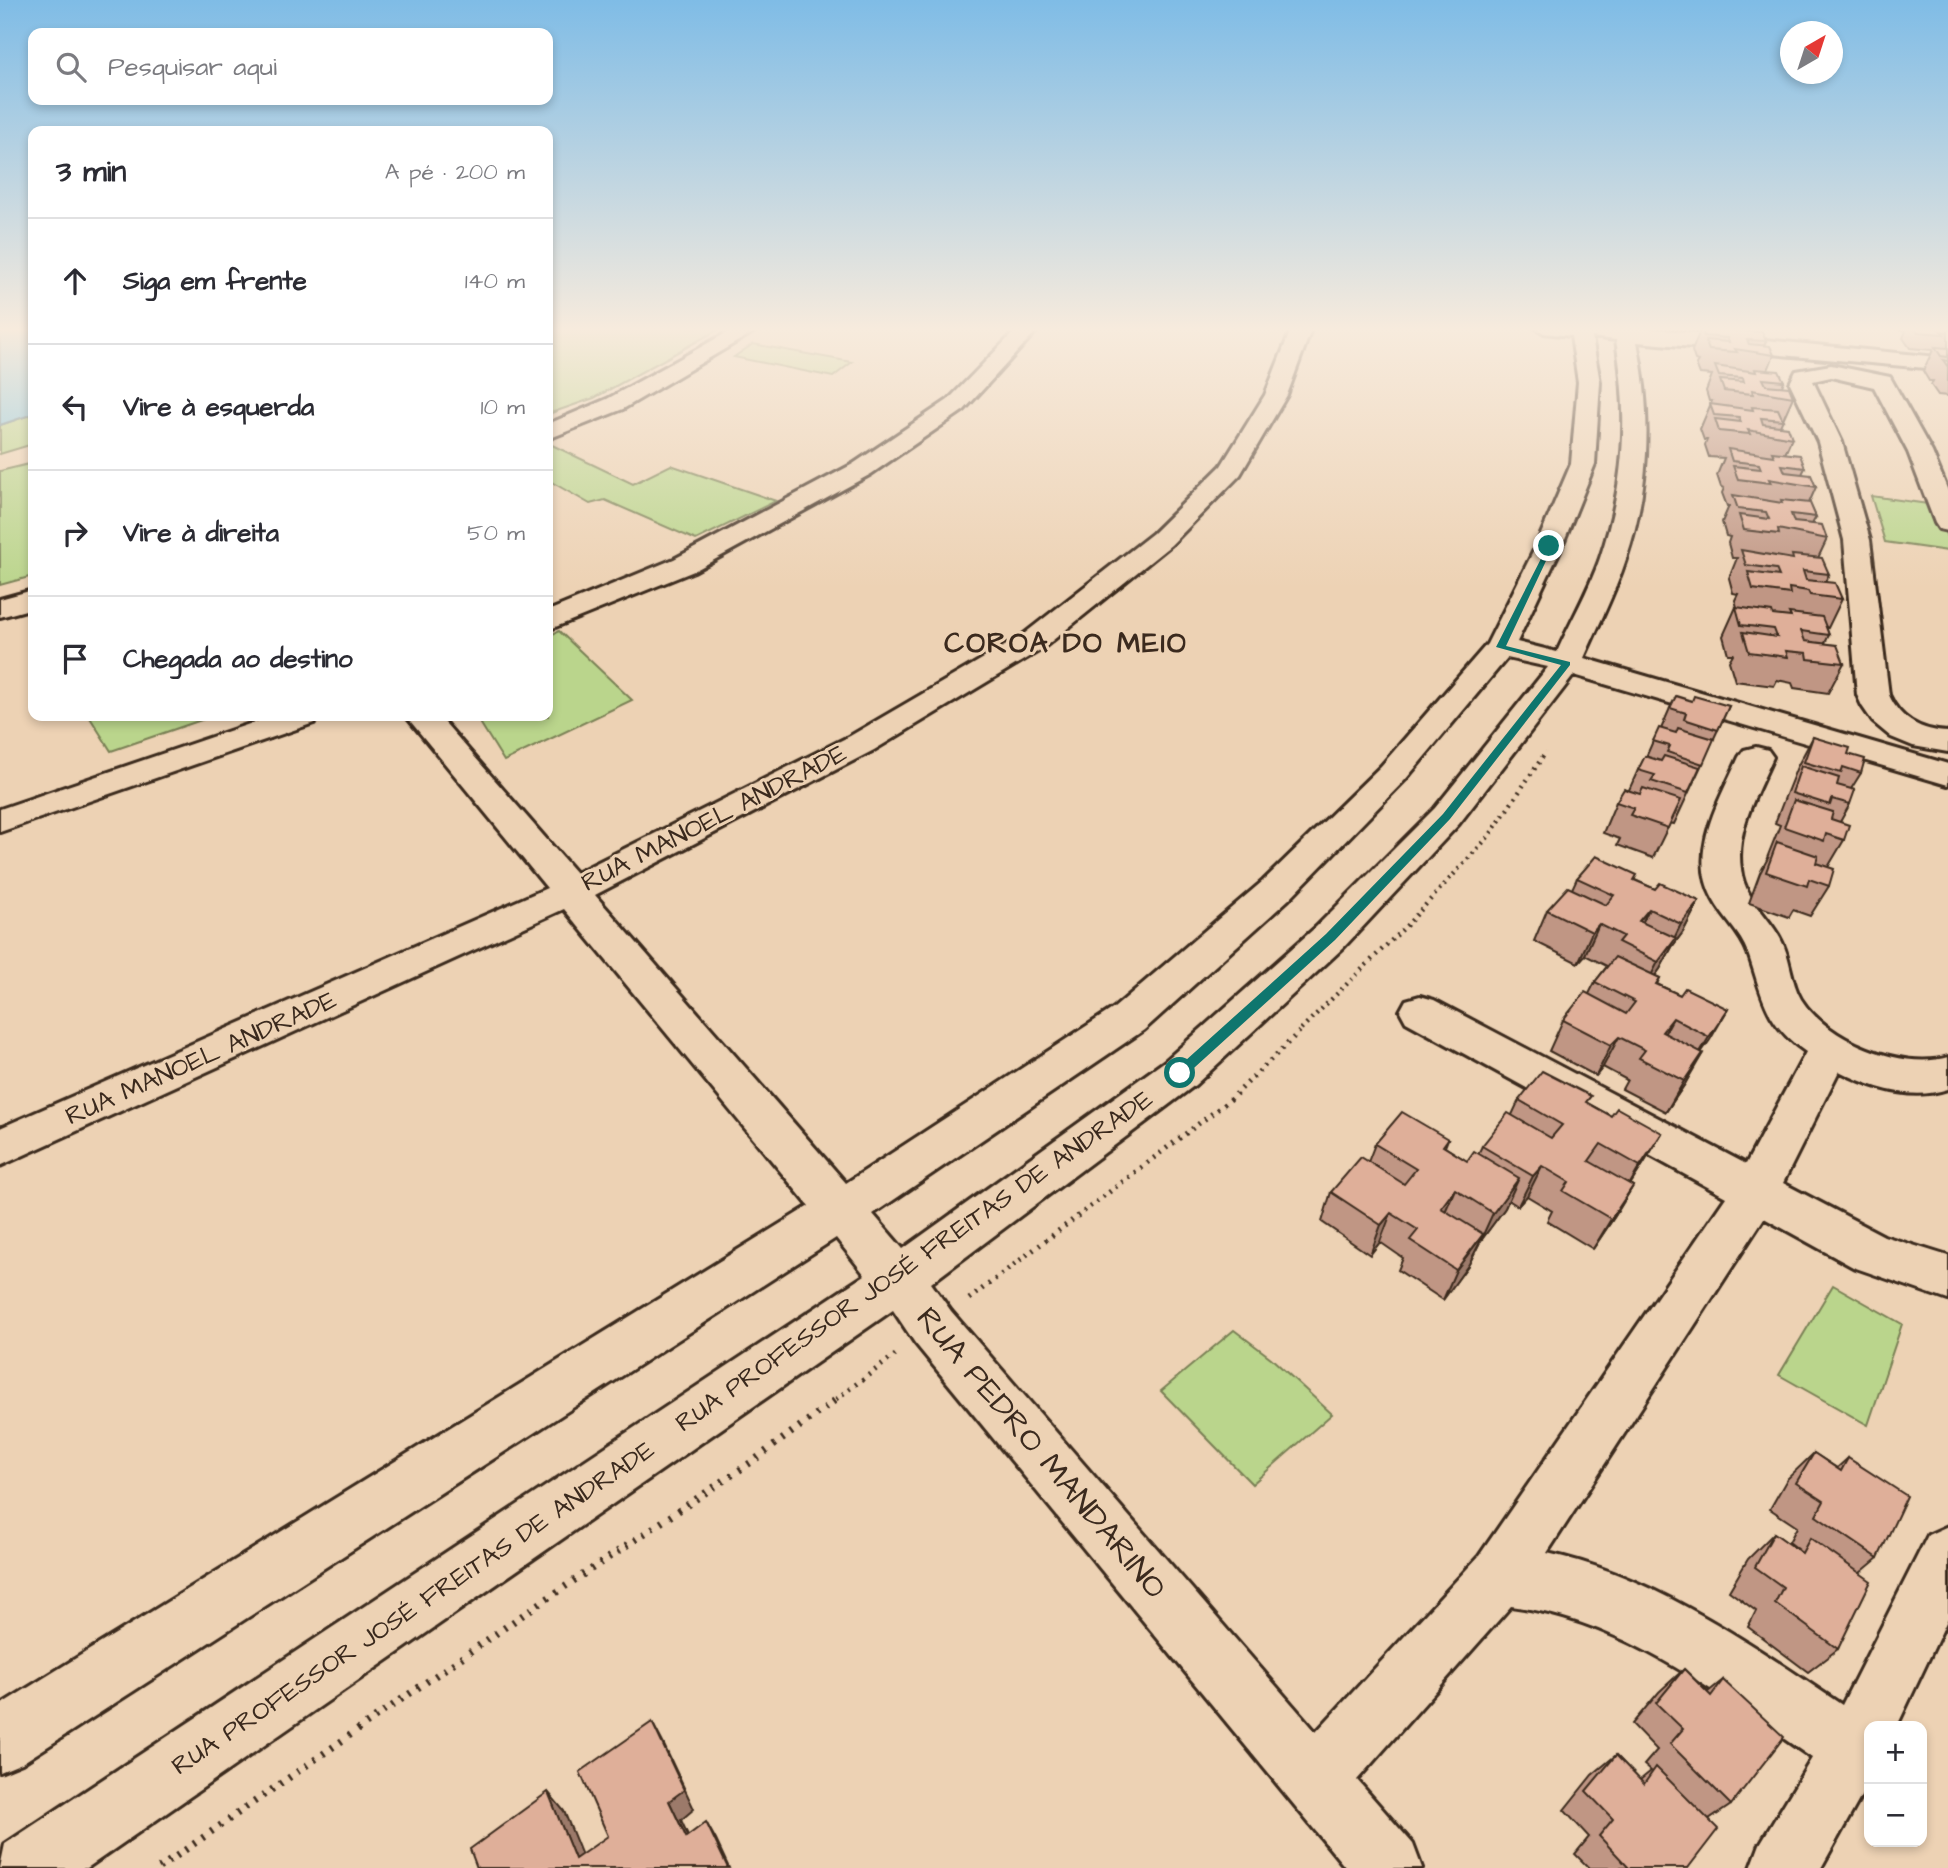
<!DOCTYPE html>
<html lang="pt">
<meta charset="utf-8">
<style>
:root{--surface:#fff;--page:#f7f7f7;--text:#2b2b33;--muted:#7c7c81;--line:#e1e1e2}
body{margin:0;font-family:"Architects Daughter",sans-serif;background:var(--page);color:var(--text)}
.controls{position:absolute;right:21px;bottom:21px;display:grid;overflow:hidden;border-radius:14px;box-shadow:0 4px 10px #0003}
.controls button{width:63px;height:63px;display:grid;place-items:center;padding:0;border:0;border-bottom:2px solid var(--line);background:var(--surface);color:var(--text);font:35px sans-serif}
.compass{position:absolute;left:1780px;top:21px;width:63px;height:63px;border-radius:50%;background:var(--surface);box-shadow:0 4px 10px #0003;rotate:39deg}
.stop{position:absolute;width:21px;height:21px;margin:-16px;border:5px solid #0f766e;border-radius:50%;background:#fff}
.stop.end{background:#0f766e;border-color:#fff;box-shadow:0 2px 7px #0008}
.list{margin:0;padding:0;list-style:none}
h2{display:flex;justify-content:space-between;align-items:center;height:91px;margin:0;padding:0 28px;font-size:30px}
h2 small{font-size:23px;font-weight:400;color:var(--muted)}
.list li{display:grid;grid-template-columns:46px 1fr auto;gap:21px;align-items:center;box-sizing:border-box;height:126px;padding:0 28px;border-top:2px solid var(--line)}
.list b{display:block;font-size:26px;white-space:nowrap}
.list em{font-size:23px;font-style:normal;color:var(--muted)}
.icon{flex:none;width:38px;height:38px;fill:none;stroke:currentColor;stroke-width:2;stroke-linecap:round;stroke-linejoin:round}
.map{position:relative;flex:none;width:1948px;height:1868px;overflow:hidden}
.search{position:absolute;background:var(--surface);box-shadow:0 4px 10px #0003;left:28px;top:28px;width:525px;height:77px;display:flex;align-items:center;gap:18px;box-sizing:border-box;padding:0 24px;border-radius:14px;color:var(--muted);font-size:26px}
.panel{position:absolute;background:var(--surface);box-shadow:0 4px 10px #0003;left:28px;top:126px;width:525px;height:595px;border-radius:14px}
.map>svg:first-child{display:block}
.green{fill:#bad58c;stroke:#7a8055;stroke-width:2}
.water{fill:#83c8e4;stroke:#668995;stroke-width:2}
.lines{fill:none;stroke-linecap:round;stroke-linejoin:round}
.minor-casing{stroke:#3b2a1e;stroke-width:6}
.path-far2{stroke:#3b2a1e;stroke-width:4.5;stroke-dasharray:2 5;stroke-linecap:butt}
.path-far1{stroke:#3b2a1e;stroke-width:5;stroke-dasharray:2 6;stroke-linecap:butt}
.path{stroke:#3b2a1e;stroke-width:7;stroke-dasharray:2.5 8;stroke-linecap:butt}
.minor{fill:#edd2b4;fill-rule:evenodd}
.wall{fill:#c09684;stroke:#3b2a1e;stroke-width:2}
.shaded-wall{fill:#9c7a6b;stroke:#3b2a1e;stroke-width:2}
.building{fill:#dfaf99;stroke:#3b2a1e;stroke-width:2}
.route{fill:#0f766e}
.labels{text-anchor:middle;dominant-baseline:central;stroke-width:6;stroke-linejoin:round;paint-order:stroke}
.street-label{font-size:26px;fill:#3b2a1e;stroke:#edd2b4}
.far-district-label{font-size:28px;font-weight:bold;letter-spacing:2px;fill:#3b2a1e;stroke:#edd2b4}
.near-street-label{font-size:32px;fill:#3b2a1e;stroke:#edd2b4}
</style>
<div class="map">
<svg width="1948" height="1868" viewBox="0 0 1948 1868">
<rect width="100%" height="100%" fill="#edd2b4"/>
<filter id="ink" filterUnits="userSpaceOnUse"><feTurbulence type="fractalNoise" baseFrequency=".0143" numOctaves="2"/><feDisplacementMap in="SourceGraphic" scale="14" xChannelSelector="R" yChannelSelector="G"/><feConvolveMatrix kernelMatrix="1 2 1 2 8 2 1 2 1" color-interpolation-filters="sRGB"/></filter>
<g filter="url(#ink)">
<!-- green -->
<g class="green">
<path d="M548,327H723L594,398L548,414Z"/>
<path d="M753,344L852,362L833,377L734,357Z"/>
<path d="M33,414V444L0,454V425Z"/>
<path d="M552,445L633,484L671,465L776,501L696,540L605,500L590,504L548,480V446Z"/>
<path d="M33,463V576L0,585V471Z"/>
<path d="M1871,496L1935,505L1948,540V551L1885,542Z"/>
<path d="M559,631L632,700L504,761L476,716H548V636Z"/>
<path d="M89,716H213L111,751Z"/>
<path d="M1833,1285L1902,1324L1868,1425L1779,1375Z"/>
<path d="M1234,1330L1271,1358L1332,1414L1252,1484L1161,1391Z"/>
</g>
<!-- water -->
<path class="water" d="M0,327H33V414L0,425Z"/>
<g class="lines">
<!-- minor casing -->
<g class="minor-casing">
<g id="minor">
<path d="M737,327H762L623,409L548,439V424L607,399Z"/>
<path d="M1019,327H1040L964,410L871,474L694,571L548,630V611L674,559L853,464L948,400Z"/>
<path d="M1292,327H1312L1287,395L1240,475L1171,545L1042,649L874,750L595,895L846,1183L1114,1008L1263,881L1381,766L1487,644L1536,546L1571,464L1578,382L1571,336L1544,333L1534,327H1634L1948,358V370L1637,342C1652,414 1650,488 1626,559C1615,593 1598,626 1584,658L1948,764V785L1574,675L1459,824L1344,947L1195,1085L931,1283L951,1311L1316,1732L1479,1556L1726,1197L1406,1022L1400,1011L1406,1000L1420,996L1434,1000L1746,1164L1806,1052C1764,1023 1763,996 1748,953C1741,933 1723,918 1713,899C1687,852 1720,800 1739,757L1744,750L1756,747L1768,750L1773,757C1758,792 1735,830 1741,869C1744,898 1767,914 1780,938C1791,957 1790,981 1801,999C1827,1040 1902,1071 1948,1057V1089C1912,1101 1872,1088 1839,1071L1783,1183L1884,1236L1948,1256V1300L1853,1267L1764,1218L1547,1553C1653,1575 1754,1646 1842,1705L1928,1535L1948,1526V1618L1897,1726H1869V1782L1821,1868H1751L1760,1844L1812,1758C1719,1695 1625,1620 1511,1606L1357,1780L1413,1844L1422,1868H1346L915,1343L893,1310L87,1868H0L5,1844L865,1275L836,1238L22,1763L0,1772V1705L809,1206L564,909L0,1166V1128L547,888L406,716H439L576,873L850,736L1020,637L1153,533L1221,466L1265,395ZM1592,337L1616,340C1629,417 1625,483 1600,558C1589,590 1571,621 1557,652L1517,642L1562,546L1595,464L1600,382ZM1507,658L1548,667L1435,808L1316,927L1165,1061L903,1249L873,1214L1144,1030L1289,899L1405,780Z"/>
<path d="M1831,365L1890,377L1932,452L1948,491V531L1939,529L1935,523L1908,452L1874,387L1831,377L1813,381L1842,442L1870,540L1889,695C1900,720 1922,731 1948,732V752L1913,746L1891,737L1873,722L1862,706L1857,695L1844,540L1818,442L1790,383L1796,371Z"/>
<path d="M33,590V608L0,617V599Z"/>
<path d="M273,716H319L314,723L0,832V809Z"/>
</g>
</g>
<!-- path-far2 -->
<path class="path-far2" d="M1301,1029L1406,926L1490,835L1546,752"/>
<!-- path-far1 -->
<g class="path-far1">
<path d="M969,1299L1231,1099L1303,1028"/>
<path d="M836,1399L898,1353"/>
</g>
<!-- path -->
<path class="path" d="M159,1868L530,1610L753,1461L838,1398"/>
<!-- minor -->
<use href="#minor" class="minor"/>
</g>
<!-- wall -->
<g class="wall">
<path d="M1676,327H1742L1740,331L1766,341L1764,346L1774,355L1768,370L1784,381L1782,386L1793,397L1780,426L1792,438L1785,454L1805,468L1802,474L1816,487L1809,503L1816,517L1812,524L1827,539L1818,558L1829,574L1825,582L1842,599L1828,628L1826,627L1829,635L1825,643L1844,663L1828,693L1794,688L1792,683L1777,680L1774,686L1735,681L1729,661L1733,654H1728L1723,636L1736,607H1737L1735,600L1738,594L1733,593L1729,578L1737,558H1732L1728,543L1730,537L1726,536L1722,522L1729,506H1727L1722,493L1724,488L1721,487L1717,475L1724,458L1709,457L1705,445L1707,440H1704L1700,429L1712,401H1709L1706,391L1712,375L1700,374L1696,364L1698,361L1695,360L1692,351L1701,328L1712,329V328Z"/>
<path d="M1897,327H1948V396L1938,395L1931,385L1933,381H1929L1923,371L1933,350L1910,348L1903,338L1906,331L1898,329Z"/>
<path d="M1692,701L1729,706L1674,824L1670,823L1653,858L1617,845L1620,839L1603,833L1616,802L1629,790L1638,770L1646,757L1653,741L1661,729L1670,708Z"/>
<path d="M1813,737L1848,754L1861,773L1851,789L1850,804L1840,822L1844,840L1828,867L1829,886L1810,916L1793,910L1789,917L1749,903L1760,873L1768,858H1767L1780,825L1775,823L1785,797L1797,767Z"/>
<path d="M1577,878L1635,880L1655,889L1699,901L1683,932L1672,947L1660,969L1655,976L1660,978L1657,984L1680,995L1728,1009L1701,1052L1685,1084L1666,1112L1622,1089L1627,1080L1603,1067L1596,1076L1549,1051L1563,1020L1589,994L1595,982L1607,966L1585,955L1578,963L1534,941L1547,910L1572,889Z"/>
<path d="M1519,1100L1587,1103L1611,1116L1662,1133L1644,1163L1630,1184L1633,1186L1615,1216L1593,1249L1547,1221L1552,1211L1527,1196L1518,1206L1508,1200L1505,1208L1480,1242L1469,1264L1443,1300L1398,1270L1403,1258L1380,1242L1370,1255L1322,1222L1331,1192L1368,1162L1375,1144L1448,1139L1445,1147L1467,1161L1478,1154L1482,1146L1512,1115Z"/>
<path d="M1814,1453L1837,1468L1848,1458L1878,1558L1860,1573L1838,1649L1808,1672L1748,1627L1756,1611L1729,1591L1748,1559L1774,1533L1797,1550L1798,1549L1789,1542L1797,1527L1770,1509L1787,1479Z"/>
<path d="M1684,1669L1708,1692L1723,1680L1731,1805L1709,1820L1688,1868H1589L1575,1854L1589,1837L1564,1810L1592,1775L1616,1755L1640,1780L1651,1771L1644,1765L1657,1750L1632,1724L1659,1692Z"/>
</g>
<!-- shaded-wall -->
<g class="shaded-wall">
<path d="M1699,901L1683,932L1672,947L1660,969L1642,993L1658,962L1670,947L1681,924Z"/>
<path d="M1649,909L1634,940L1639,921Z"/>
<path d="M1599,924L1585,955L1578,963L1592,932Z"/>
<path d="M1728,1009L1710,1040L1691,1067L1709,1037Z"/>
<path d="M1673,1018L1656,1049L1645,1063L1662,1032Z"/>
<path d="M1619,1037L1603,1067L1596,1076L1611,1045Z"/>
<path d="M1703,1053L1685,1084L1666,1112L1684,1081Z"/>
<path d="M1662,1133L1644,1163L1623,1196L1640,1166Z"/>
<path d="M1542,1166L1527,1196L1518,1206L1533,1176Z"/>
<path d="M1519,1178L1505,1208L1480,1242L1469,1264L1443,1300L1456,1270L1483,1235L1493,1213Z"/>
<path d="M1633,1186L1615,1216L1593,1249L1611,1219Z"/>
<path d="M1455,1189L1442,1219L1441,1208Z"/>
<path d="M1391,1213L1380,1242L1370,1255L1381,1225Z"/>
<path d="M652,1722L663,1743L694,1809L681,1820L697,1855L686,1837L669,1801Z"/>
<path d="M548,1792L564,1811L587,1868L575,1859Z"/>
<path d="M706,1822L716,1840L729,1868H728Z"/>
</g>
<!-- building -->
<g class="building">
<path d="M1914,327H1948V332L1941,331L1944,334L1918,332Z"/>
<path d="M1701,328L1762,332L1766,341L1747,340L1749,344L1770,346L1774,355L1735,349L1737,352L1709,350L1705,340L1729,342L1727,338L1704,336Z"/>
<path d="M1935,347L1948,348V357L1941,356Z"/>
<path d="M1943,360L1948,361V367Z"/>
<path d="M1715,366L1756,372L1755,369L1779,371L1784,381L1763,379L1766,385L1789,387L1793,397L1752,390L1753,394L1724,391L1720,380L1744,382L1743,378L1719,376Z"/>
<path d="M1710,404L1753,410L1752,407L1778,409L1783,420L1761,418L1763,424L1788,427L1792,438L1748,430L1750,434L1719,431L1715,419L1741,422L1739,417L1714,415Z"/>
<path d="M1728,449L1774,456L1772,452L1800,455L1805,468L1782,465L1785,472L1811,475L1816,487L1769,479L1771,483L1738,479L1733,466L1761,469L1759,464L1732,461Z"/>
<path d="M1733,495L1782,503L1781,500L1810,503L1816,517L1791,514L1794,522L1822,525L1827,539L1778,529L1779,534L1744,530L1739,515L1769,519L1766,512L1738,509Z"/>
<path d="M1741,550L1793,559L1792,555L1822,558L1829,574L1803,571L1806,580L1835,583L1842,599L1810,595L1808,591L1789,588L1790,594L1753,589L1748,572L1779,576L1776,569L1746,565Z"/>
<path d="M1736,607L1772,612L1773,615L1791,617L1789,613L1822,617L1829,635L1801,631L1805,641L1837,645L1844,663L1808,659L1807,653L1786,651L1788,657L1749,652L1743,632L1777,637L1774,629L1741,625Z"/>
<path d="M1676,696L1692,701L1694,696L1729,706L1718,730L1684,719L1686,713L1670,708Z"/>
<path d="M1659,728L1676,733L1678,728L1714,739L1703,764L1667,752L1670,746L1653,741Z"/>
<path d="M1813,737L1850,748L1848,754L1865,759L1861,773L1843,767L1841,773L1804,762Z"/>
<path d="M1645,756L1661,761L1664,756L1700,767L1688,793L1651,781L1655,775L1638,770Z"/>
<path d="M1801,766L1839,778L1837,785L1855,790L1850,804L1832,799L1830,805L1792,793Z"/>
<path d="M1643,788L1681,800L1668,828L1630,815L1634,808L1616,802L1624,789L1640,794Z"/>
<path d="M1794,800L1833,812L1831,819L1849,825L1844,840L1826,834L1824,841L1784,827Z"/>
<path d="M1777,842L1818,856L1816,863L1834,869L1829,886L1809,879L1807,886L1766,872Z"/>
<path d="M1596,856L1637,875L1634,880L1655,889L1660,883L1699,901L1681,924L1649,909L1639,921L1676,938L1658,962L1618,942L1623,936L1599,924L1592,932L1547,910L1568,887L1606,905L1614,895L1577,878Z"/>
<path d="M1615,957L1660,978L1656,984L1680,995L1685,988L1728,1009L1709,1037L1673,1018L1662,1032L1703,1053L1684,1081L1639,1058L1645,1050L1619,1037L1611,1045L1563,1020L1585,992L1626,1014L1635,1002L1595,982Z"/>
<path d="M1542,1071L1591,1096L1586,1102L1611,1116L1617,1108L1662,1133L1640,1166L1601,1144L1589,1161L1633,1186L1611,1219L1563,1191L1569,1182L1542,1166L1533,1176L1482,1146L1508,1113L1551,1138L1562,1125L1519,1100Z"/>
<path d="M1402,1112L1448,1139L1443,1146L1467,1161L1474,1151L1519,1178L1493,1213L1455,1189L1441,1208L1483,1234L1456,1270L1410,1240L1418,1230L1391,1213L1381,1225L1331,1192L1361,1157L1404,1184L1416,1169L1375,1144Z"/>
<path d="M1814,1453L1841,1471L1848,1458L1907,1496L1878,1558L1816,1516L1824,1501L1796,1483Z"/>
<path d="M1774,1533L1802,1553L1810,1538L1871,1581L1838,1649L1775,1603L1783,1587L1755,1567Z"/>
<path d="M1684,1669L1711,1696L1723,1680L1784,1737L1731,1805L1670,1744L1683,1729L1656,1703Z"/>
<path d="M652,1722L684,1790L669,1801L686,1837L706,1822L728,1868H477L470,1849L548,1792L575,1859L608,1836L580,1772Z"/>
<path d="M1616,1755L1644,1784L1656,1767L1718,1829L1688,1868H1629L1599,1836L1613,1819L1586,1791Z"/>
</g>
</g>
<!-- sky -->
<linearGradient id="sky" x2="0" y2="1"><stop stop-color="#7fbce6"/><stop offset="0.56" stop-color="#f7ebdd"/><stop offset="1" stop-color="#f7ebdd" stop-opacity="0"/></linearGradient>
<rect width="1948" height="588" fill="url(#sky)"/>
<!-- route -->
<path class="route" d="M1549,543L1553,546L1506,646L1570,662V665L1450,819L1335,940L1184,1077H1175V1070L1326,934L1443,814L1561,665L1496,647Z"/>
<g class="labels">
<!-- street labels -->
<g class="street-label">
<text transform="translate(714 818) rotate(-27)">RUA MANOEL ANDRADE</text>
<text transform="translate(201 1058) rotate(-24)">RUA MANOEL ANDRADE</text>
<text transform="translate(914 1261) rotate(-35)">RUA PROFESSOR JOSÉ FREITAS DE ANDRADE</text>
<text transform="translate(413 1608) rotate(-34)">RUA PROFESSOR JOSÉ FREITAS DE ANDRADE</text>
</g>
<!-- far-district labels -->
<g class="far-district-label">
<text x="1066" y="643">COROA DO MEIO</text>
</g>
<!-- near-street labels -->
<g class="near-street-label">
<text transform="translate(1041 1453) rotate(50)">RUA PEDRO MANDARINO</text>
</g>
</g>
</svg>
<div class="controls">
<button>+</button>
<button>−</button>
</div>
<svg class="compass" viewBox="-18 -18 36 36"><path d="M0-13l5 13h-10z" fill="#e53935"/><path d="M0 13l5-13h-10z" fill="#7c7c81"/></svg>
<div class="stop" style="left:1180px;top:1073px"></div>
<div class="stop end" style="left:1549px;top:546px"></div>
<div class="search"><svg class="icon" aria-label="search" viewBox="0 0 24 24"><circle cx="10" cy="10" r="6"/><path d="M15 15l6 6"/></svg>Pesquisar aqui</div>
<section class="panel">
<h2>3 min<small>A pé · 200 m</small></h2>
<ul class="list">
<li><svg class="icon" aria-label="ahead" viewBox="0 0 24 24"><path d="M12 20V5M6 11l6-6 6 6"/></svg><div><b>Siga em frente</b></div><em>140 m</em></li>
<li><svg class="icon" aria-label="left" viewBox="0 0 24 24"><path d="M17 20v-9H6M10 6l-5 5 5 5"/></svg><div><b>Vire à esquerda</b></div><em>10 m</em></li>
<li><svg class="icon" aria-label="right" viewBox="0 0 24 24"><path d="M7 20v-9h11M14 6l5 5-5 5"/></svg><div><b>Vire à direita</b></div><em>50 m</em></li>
<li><svg class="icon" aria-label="arrive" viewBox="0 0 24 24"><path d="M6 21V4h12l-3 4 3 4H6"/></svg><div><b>Chegada ao destino</b></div></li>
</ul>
</section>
</div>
